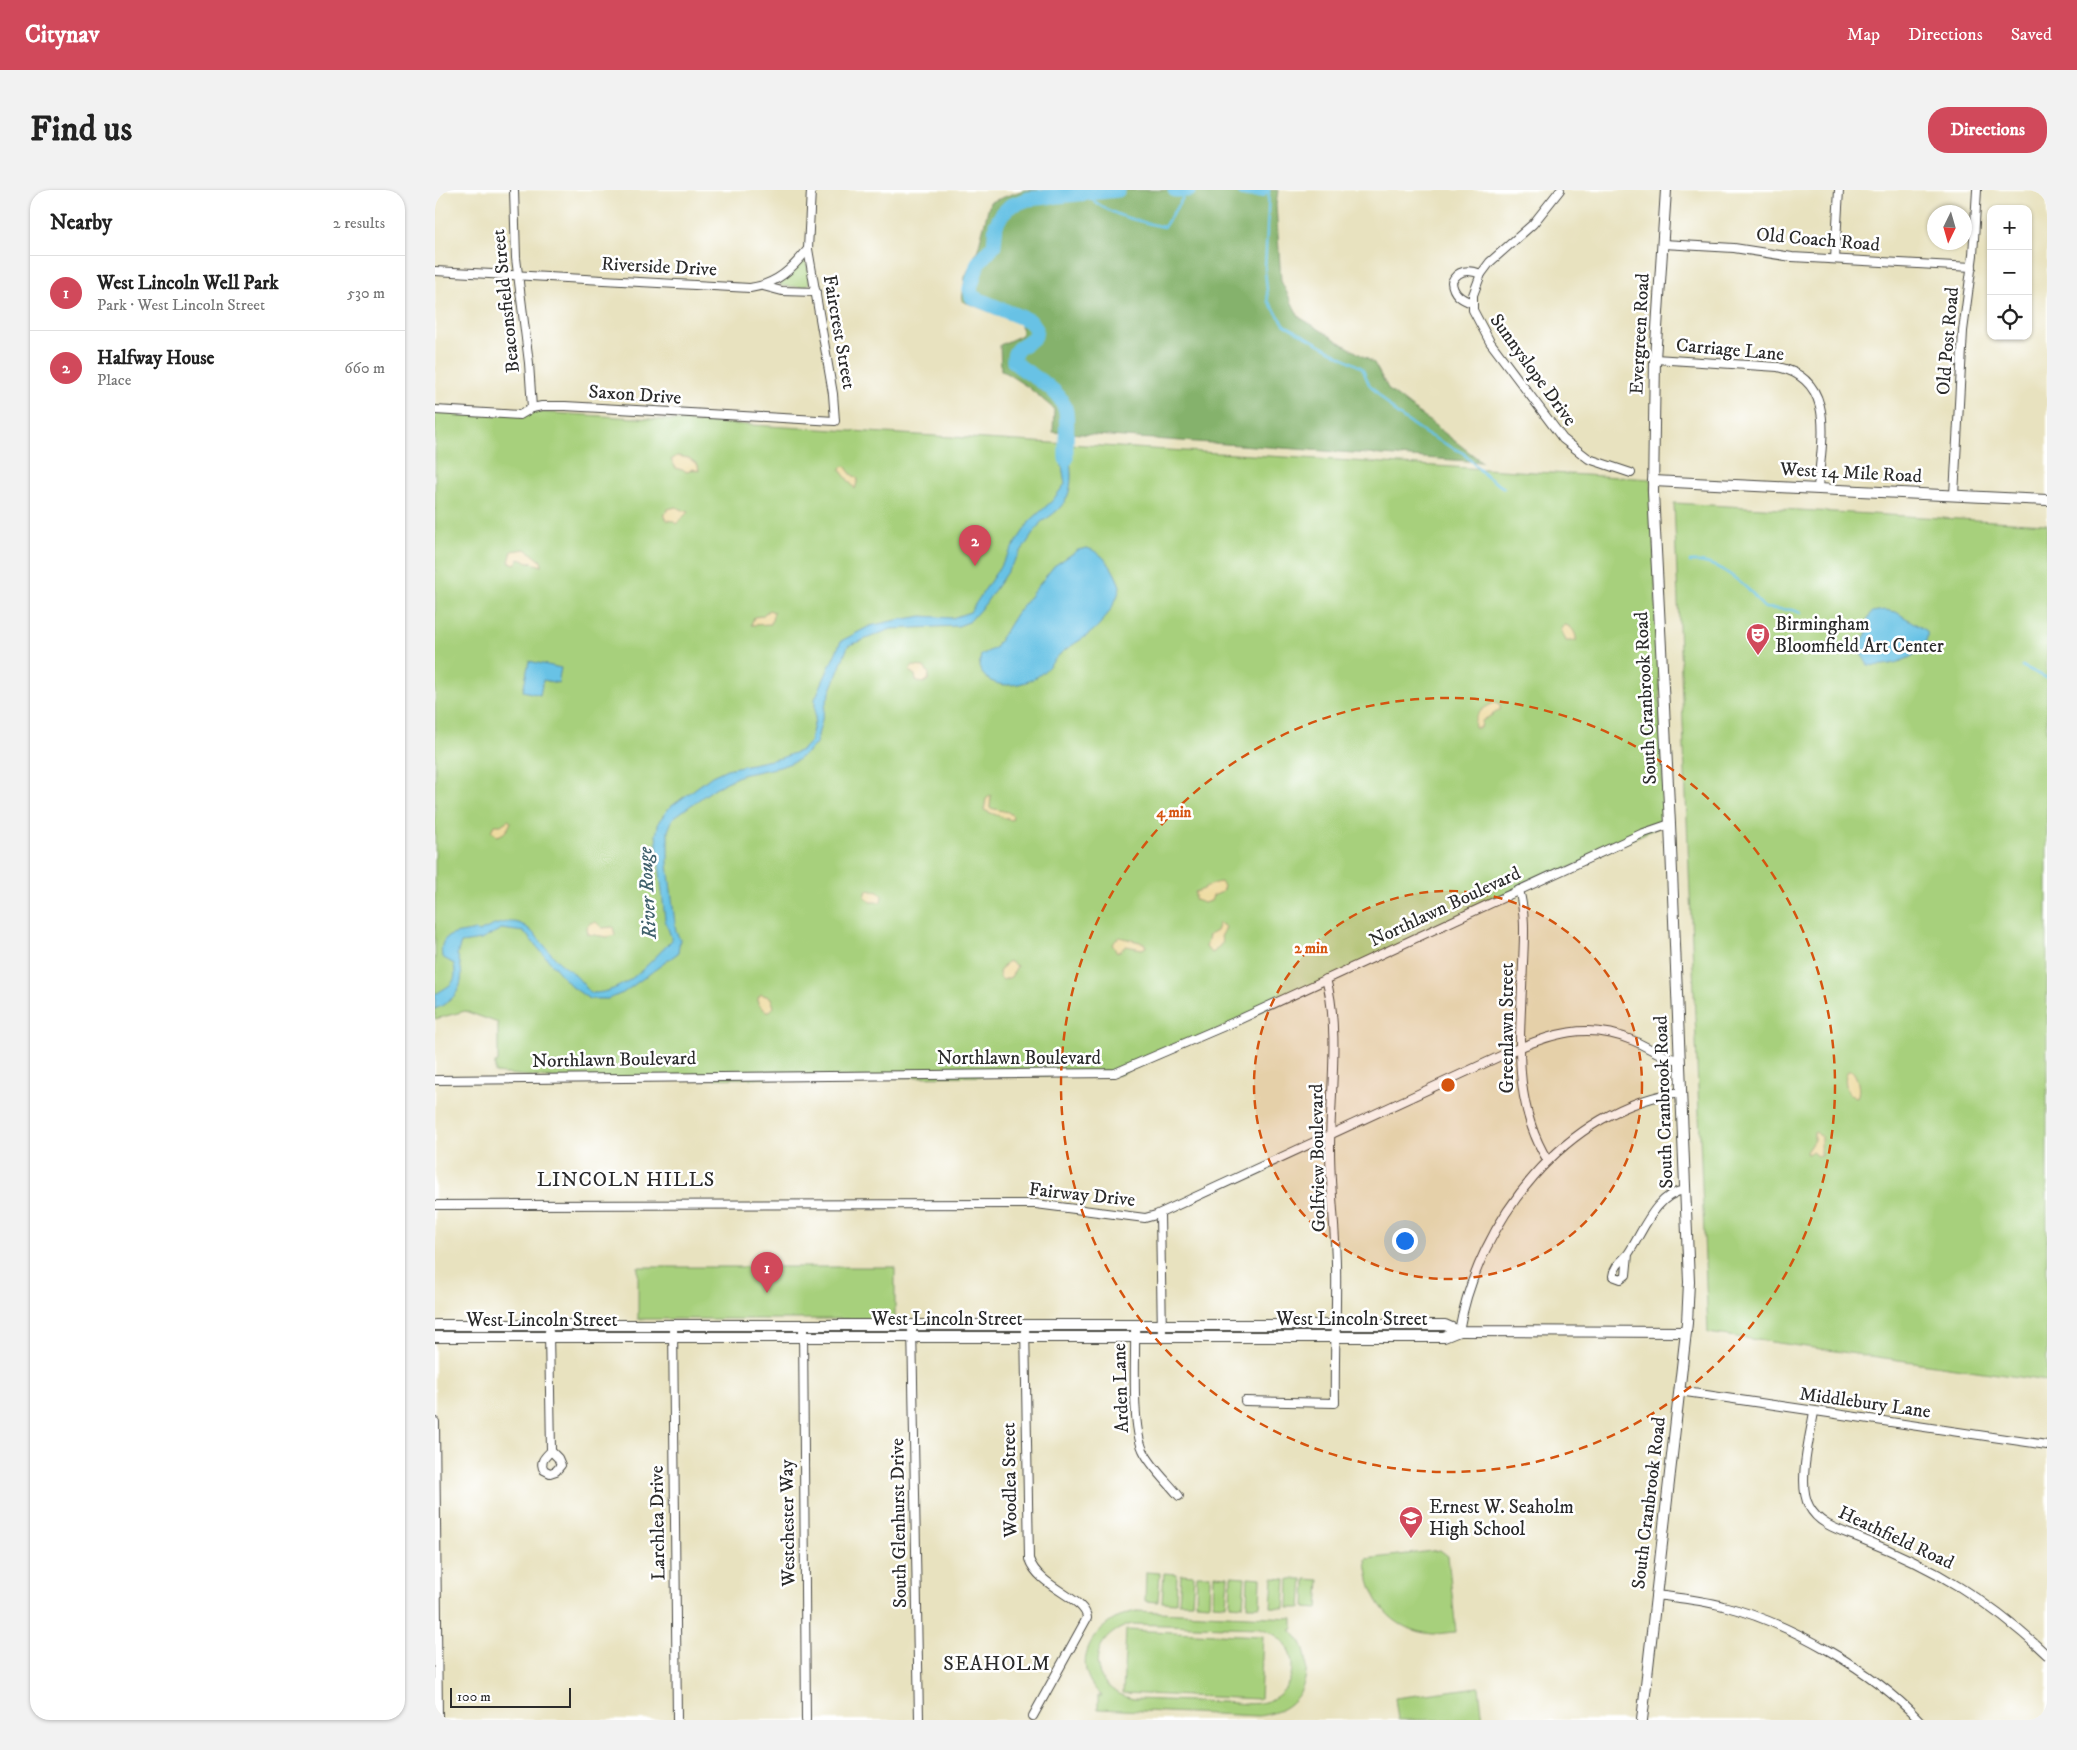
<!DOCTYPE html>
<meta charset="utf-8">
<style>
:root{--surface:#fff;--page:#f2f2f2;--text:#222;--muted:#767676;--line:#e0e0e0;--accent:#d1495b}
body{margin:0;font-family:"IM FELL DW Pica",serif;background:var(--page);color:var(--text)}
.controls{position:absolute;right:15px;top:15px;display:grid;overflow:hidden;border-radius:10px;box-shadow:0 1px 4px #0004}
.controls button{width:45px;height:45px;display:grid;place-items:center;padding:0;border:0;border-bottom:1px solid var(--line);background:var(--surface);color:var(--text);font:25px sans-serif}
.compass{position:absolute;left:1492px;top:15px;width:45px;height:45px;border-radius:50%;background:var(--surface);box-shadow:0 1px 4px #0004;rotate:185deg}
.scale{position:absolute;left:15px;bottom:12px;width:121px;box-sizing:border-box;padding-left:5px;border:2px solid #2b2b2b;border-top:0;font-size:14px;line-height:18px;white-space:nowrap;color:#2b2b2b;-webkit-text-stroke:4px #fff;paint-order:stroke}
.you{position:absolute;left:969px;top:1050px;width:18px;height:18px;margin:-12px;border:4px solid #fff;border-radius:50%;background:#1a73e8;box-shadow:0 0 0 8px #1a73e833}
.badge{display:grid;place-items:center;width:32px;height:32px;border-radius:50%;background:var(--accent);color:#fff;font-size:16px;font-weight:700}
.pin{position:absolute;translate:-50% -41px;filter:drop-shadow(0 1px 2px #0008)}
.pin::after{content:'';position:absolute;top:26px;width:18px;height:15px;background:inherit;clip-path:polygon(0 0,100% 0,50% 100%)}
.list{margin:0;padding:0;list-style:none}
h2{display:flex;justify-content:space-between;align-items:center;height:65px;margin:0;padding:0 20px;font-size:21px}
h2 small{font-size:16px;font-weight:400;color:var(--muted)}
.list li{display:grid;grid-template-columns:32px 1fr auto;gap:15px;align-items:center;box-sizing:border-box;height:75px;padding:0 20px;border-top:1px solid var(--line)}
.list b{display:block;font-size:19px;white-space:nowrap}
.list p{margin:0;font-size:16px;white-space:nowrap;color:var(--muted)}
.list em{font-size:16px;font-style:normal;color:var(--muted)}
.icon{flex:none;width:28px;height:28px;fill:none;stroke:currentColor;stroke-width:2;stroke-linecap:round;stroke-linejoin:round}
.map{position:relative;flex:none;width:1612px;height:1530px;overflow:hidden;border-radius:20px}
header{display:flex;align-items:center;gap:30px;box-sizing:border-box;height:70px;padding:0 25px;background:var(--accent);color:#fff}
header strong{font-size:24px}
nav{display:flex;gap:28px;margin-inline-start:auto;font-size:18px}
.intro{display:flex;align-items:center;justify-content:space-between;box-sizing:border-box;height:120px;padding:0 30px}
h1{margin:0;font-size:35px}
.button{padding:12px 22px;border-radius:20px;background:var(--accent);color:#fff;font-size:18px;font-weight:700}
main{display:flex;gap:30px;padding:0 30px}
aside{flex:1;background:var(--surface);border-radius:20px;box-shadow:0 1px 4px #0004}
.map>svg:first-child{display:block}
.green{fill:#a7d07c;stroke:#697e54;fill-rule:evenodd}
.forest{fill:#85b26c;stroke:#586e4c}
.sand{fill:#eeda9e;stroke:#8c8264}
.water{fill:#67c2e5;stroke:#497688}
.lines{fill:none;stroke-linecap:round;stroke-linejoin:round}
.stream{stroke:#67c2e5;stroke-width:2.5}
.river{stroke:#67c2e5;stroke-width:15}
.minor-casing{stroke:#474641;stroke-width:10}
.tertiary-casing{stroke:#474641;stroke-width:12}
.minor{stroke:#fff;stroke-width:8}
.tertiary{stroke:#fff;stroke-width:10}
.ring{fill:none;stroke:#d5540f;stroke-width:2.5;stroke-dasharray:9 6}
.labels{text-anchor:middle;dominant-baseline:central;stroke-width:5;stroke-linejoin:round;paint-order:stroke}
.street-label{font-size:19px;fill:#2b2b2b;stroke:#fff}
.poi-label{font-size:19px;fill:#2b2b2b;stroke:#fff;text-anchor:start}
.water-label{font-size:20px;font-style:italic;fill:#40606c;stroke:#fff}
.neighbourhood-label{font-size:20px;letter-spacing:1px;fill:#2b2b2b;stroke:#fff}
.centre{fill:#d5540f;stroke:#fff;stroke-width:2.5}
.ring-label{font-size:15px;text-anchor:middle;font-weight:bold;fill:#d5540f;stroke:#fff;stroke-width:5;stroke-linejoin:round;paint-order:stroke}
</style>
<header>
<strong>Citynav</strong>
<nav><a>Map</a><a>Directions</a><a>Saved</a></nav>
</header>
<div class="intro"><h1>Find us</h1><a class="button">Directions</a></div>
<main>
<aside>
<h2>Nearby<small>2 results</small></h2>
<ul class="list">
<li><span class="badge">1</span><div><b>West Lincoln Well Park</b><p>Park · West Lincoln Street</p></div><em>530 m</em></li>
<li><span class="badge">2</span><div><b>Halfway House</b><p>Place</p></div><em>660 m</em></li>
</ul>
</aside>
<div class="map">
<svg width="1612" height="1530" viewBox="0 0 1612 1530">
<rect width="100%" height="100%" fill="#fff"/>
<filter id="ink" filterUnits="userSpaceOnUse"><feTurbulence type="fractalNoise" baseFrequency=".02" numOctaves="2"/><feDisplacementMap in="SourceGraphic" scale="10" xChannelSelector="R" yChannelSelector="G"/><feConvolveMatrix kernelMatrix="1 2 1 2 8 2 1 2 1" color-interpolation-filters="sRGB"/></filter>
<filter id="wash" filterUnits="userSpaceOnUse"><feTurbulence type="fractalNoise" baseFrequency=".0096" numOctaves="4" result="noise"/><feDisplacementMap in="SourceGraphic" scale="20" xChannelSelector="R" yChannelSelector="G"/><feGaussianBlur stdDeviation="1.12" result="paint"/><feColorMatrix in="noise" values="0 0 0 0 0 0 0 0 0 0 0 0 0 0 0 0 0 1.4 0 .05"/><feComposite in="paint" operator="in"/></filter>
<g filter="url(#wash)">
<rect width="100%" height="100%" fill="#e8e2bf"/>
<!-- green -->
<g class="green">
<path d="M368,71L371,72L375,85L374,94L368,97L345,96L346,93Z"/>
<path d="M0,216L1216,289L1230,634L684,885L134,890L60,883V873L63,872V833L30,821L0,829Z"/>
<path d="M1239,313L1612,334V1191L1273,1143Z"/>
<rect x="203" y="1077" width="257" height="52"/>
<path d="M1005,1360L1013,1366L1021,1442C1014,1442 1006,1444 998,1444C956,1441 933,1410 931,1369Z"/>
<path d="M711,1382L725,1383L723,1412L710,1411Z"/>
<path d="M729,1383L742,1384L741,1413L727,1412Z"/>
<path d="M746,1384L759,1385L757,1413H744Z"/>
<path d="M762,1385H775L774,1414L761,1413Z"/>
<path d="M779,1385L793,1386L791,1415L778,1414Z"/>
<path d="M796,1386L810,1387L808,1416L795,1415Z"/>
<path d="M813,1387L826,1388L825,1416H812Z"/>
<path d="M838,1388L851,1389L849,1418L836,1417Z"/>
<path d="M854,1389H868L866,1418H853Z"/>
<path d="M871,1389L885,1390L883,1419L870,1418Z"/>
<path d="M701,1421L858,1428V1439L855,1440C877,1455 877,1495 856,1513C847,1521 836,1524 824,1526L663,1519V1506H667C630,1473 660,1430 701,1421ZM697,1434L825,1438C840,1443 853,1452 856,1468C860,1487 851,1504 833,1511C819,1516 802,1513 787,1512C758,1511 728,1510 699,1509C652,1499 649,1447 697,1434Z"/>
<path d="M691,1440L828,1446L825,1509L688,1503Z"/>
<path d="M1044,1497L1048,1530H963L960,1508Z"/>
</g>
<!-- forest -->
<path class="forest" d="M589,0H843L841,15L846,91L864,127L939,173L954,200L1047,272L618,242L619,219L593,197L566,180L565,155L587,145L586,134L527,111L530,87L543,59L555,12Z"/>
<!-- sand -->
<g class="sand">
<path d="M242,266L254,268L263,275L264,281L257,279L253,282L241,278L236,270Z"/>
<path d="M410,276L416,284L423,289L420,299L405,280L406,277Z"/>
<path d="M241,317L253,322L241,334L238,331L232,330L229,325L233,319Z"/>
<path d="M91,359L106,371L107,376L84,369L80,374L74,372L77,361Z"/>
<path d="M334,420L339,422L336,434L316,435L319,427L327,426Z"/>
<path d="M1129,435C1137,435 1142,445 1141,451H1131L1126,439Z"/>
<path d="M478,476L489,477L494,484L493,490L488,493L481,491L480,485L474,481Z"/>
<path d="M1061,512L1065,514V520L1047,531L1046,538H1040C1037,524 1050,517 1061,512Z"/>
<path d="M556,605L555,618L573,622L578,626L577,630C572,629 552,622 549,620L551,609Z"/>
<path d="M73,630L76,632C73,639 70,644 62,646L56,641L59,635H66Z"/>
<path d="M786,692L789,696L787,702L778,706L776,711L769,713L760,710V702C774,699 773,693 786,692Z"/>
<path d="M432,700L443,702L447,706L446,712H435L430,707Z"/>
<path d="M161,732L167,738L178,737L180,745L172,747L153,744L152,737L155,733Z"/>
<path d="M784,733L791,737L786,747L788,752L779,762L776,763L771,757L774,745L781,741Z"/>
<path d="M684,747L709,753L711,757L707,759L691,756L682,763L677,754Z"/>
<path d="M573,771L582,776L576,787L568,790L565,787L564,782Z"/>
<path d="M326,804L336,808L339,817L335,821H331L323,814V808Z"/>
<path d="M1413,881H1417C1422,885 1426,900 1422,907L1415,905C1411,900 1408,886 1413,881Z"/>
<path d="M1381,942L1386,947V966H1382L1377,962L1372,964L1371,962L1379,950V943Z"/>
</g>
<!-- water -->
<g class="water">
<path d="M628,249H633C636,287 645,310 606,332L550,414L534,432L523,436L456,439L413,456L391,513L381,554L374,561L361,571L345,577L306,585L280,598L238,628L233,641V675L241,742L245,749L243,763L188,803L173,809H154L136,796L89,742L66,739L46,750L26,753L22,764C32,789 26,808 0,819V805C14,794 23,796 19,774L7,767C3,741 22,745 40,740L44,742C87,720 92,736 120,768C126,775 134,779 141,786C146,791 151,798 156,803C190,804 215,772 237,750L230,730L221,645L224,631L234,618L277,586L292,579L346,568L367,560L375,552L380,529V509L406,451L435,436L457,431L487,426L517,428L535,422L595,331L617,311L630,294L626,270Z"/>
<path d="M652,358C670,363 679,380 685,396C683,412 667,435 654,444C645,451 634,456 625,464C619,470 614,477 607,483C590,498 553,502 544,477L546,465L560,458L581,424L619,376L643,360Z"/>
<path d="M1450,420L1461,422L1492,441C1496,467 1453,478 1433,475L1421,456L1424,450L1428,449C1433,442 1434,438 1432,430L1437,422Z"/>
<path d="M94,471L126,478L123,493L108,490L105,505L88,501Z"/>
</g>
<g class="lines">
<!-- stream -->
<g class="stream">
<path d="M605,0L606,8"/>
<path d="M834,0L830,80L833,111L850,135L927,178L934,194L962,224L991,244L1028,263L1051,286L1069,298"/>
<path d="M650,4C675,26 698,30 729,37L753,0"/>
<path d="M1255,372C1279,369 1301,388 1317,403C1322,408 1324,414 1330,418L1358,420L1366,423"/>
<path d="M1587,476L1612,488"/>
</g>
<!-- river -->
<g class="river">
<path d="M740,0H754"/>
<path d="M809,0H826"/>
<path d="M631,269C630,254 633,237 631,222C627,198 595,187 579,172C577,156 592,156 600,146L601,139L595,131L537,107L535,99L543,73L559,55L561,35L567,24L575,16L593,9L683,0"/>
</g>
</g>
</g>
<g filter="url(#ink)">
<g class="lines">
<!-- minor casing -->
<g class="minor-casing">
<g id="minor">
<path d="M79,0L81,68L94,173L97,218"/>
<path d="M1125,0L1098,34L1055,72L1046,84L1038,105V120L1055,152L1128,249L1154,269L1196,283"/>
<path d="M1228,54L1299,58L1357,67L1537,77"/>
<path d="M1400,69L1404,0"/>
<path d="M0,81L315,98C342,94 357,79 373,59L376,0"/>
<path d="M328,96L347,101L381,102"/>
<path d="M1037,113C1026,109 1018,104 1017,92C1022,80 1034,79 1046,84"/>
<path d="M1220,169L1343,177C1403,190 1386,253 1383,298"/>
<path d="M0,220L85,225L97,218L107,216H130L400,231L398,204L373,59"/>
<path d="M1519,305L1528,141L1538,65L1542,0"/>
<path d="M1084,700C1091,725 1089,748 1088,773C1086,842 1075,910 1113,971"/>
<path d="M0,890L680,883L799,832L1206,644L1235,634"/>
<path d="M0,1015L601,1014L710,1028L721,1025L1072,863C1115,844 1153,831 1199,851C1215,858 1228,868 1245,870"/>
<path d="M725,1024L727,1146"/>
<path d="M1193,1064L1191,1085L1186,1089L1178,1086C1179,1076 1187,1071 1193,1064C1208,1042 1220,1004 1250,1000"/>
<path d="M238,1135L242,1530"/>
<path d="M368,1135L371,1530"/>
<path d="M477,1135L484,1530"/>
<path d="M590,1135L594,1369C604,1398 651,1408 652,1428L598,1526"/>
<path d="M700,1136C701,1167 696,1233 708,1260C716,1277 732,1291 744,1306"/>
<path d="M1024,1141C1043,1032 1131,916 1247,902"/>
<path d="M114,1142L116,1261C110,1267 104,1272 109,1280L115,1283L121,1281L126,1275L123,1268L116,1261"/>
<path d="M1244,1201L1612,1255"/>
<path d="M810,1211L900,1213C899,1166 902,1119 901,1073C900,1035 895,997 895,959C895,908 905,837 891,789"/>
<path d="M1379,1222C1375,1247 1362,1294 1374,1316C1384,1336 1408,1341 1427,1349C1499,1377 1556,1412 1612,1465"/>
<path d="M0,1232L3,1530"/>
<path d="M1221,1405C1244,1408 1266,1410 1288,1416C1353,1432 1439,1481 1484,1530"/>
</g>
</g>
<!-- tertiary casing -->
<g class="tertiary-casing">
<g id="tertiary">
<path d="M1218,291L1612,310"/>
<path d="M0,1135H1010L1024,1141L1251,1142"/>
<path d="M0,1147H1009L1024,1141"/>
<path d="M1207,1530L1252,1133L1254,1092L1235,634L1218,302L1220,169L1231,0"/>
</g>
</g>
<!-- minor -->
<use href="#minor" class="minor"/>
<!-- tertiary -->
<use href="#tertiary" class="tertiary"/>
</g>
</g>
<!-- distance rings -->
<circle cx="1013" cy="895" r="194" fill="#d5540f" fill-opacity=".12"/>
<g class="ring">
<circle cx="1013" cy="895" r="194"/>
<circle cx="1013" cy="895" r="387"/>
</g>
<!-- icons -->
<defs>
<g id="theatre-pin" transform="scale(1.25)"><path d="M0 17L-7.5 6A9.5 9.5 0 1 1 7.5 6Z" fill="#d1495b" stroke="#fff"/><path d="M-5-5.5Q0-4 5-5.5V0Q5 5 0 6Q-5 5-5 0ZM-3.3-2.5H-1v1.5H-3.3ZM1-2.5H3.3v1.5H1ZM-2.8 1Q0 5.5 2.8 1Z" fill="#fff"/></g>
<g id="school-pin" transform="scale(1.25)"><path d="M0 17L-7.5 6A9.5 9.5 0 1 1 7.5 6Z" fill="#d1495b" stroke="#fff"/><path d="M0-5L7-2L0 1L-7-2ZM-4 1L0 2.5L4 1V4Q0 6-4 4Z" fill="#fff"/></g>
</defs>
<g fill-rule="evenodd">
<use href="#theatre-pin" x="1323" y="445"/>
<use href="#school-pin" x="976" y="1328"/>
</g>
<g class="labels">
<!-- street labels -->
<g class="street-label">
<text transform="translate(1383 50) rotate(5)">Old Coach Road</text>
<text transform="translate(224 77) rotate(3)">Riverside Drive</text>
<text transform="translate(71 111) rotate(-96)">Beaconsfield Street</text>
<text transform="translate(404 142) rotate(80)">Faircrest Street</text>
<text transform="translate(1205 144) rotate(-87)">Evergreen Road</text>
<text transform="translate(1513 151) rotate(-85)">Old Post Road</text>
<text transform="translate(1295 160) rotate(5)">Carriage Lane</text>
<text transform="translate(1098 180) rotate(54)">Sunnyslope Drive</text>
<text transform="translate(200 205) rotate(4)">Saxon Drive</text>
<text transform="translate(1416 283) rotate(3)">West 14 Mile Road</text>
<text transform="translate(1211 508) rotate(-93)">South Cranbrook Road</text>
<text transform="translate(1010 717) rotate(-25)">Northlawn Boulevard</text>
<text transform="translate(1072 838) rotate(-90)">Greenlawn Street</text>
<text x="584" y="868">Northlawn Boulevard</text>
<text transform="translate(179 870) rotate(-1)">Northlawn Boulevard</text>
<text transform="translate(1229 912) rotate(-92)">South Cranbrook Road</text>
<text transform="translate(883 968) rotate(-91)">Golfview Boulevard</text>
<text transform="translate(647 1005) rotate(6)">Fairway Drive</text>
<text x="512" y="1129">West Lincoln Street</text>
<text x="917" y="1129">West Lincoln Street</text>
<text x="107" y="1130">West Lincoln Street</text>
<text transform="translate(686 1198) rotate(-92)">Arden Lane</text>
<text transform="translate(1430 1213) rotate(8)">Middlebury Lane</text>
<text transform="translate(575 1290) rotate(-91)">Woodlea Street</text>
<text transform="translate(1214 1313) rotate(-83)">South Cranbrook Road</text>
<text transform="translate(223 1333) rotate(-91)">Larchlea Drive</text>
<text transform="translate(353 1333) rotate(-91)">Westchester Way</text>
<text transform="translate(464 1333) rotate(-91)">South Glenhurst Drive</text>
<text transform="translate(1461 1348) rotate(25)">Heathfield Road</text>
</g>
<!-- poi labels -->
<g class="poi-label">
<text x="1340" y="434">Birmingham<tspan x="1340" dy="22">Bloomfield Art Center</tspan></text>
<text x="994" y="1317">Ernest W. Seaholm<tspan x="994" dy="22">High School</tspan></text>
</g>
<!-- water labels -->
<g class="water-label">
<text transform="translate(213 703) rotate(-93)">River Rouge</text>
</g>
<!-- neighbourhood labels -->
<g class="neighbourhood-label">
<text x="191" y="990">LINCOLN HILLS</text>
<text x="562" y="1474">SEAHOLM</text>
</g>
</g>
<circle cx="1013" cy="895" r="8" class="centre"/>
<g class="ring-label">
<text x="739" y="627">4 min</text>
<text x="876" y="763">2 min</text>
</g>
</svg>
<div class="controls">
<button>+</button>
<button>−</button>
<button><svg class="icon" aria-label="locate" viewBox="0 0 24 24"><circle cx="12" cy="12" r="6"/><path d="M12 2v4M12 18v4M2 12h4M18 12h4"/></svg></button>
</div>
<svg class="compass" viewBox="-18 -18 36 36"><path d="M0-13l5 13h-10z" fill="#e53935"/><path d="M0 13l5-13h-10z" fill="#767676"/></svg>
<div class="scale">100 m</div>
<div class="you"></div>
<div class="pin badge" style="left:332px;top:1103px">1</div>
<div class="pin badge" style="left:540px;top:376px">2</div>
</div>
</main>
